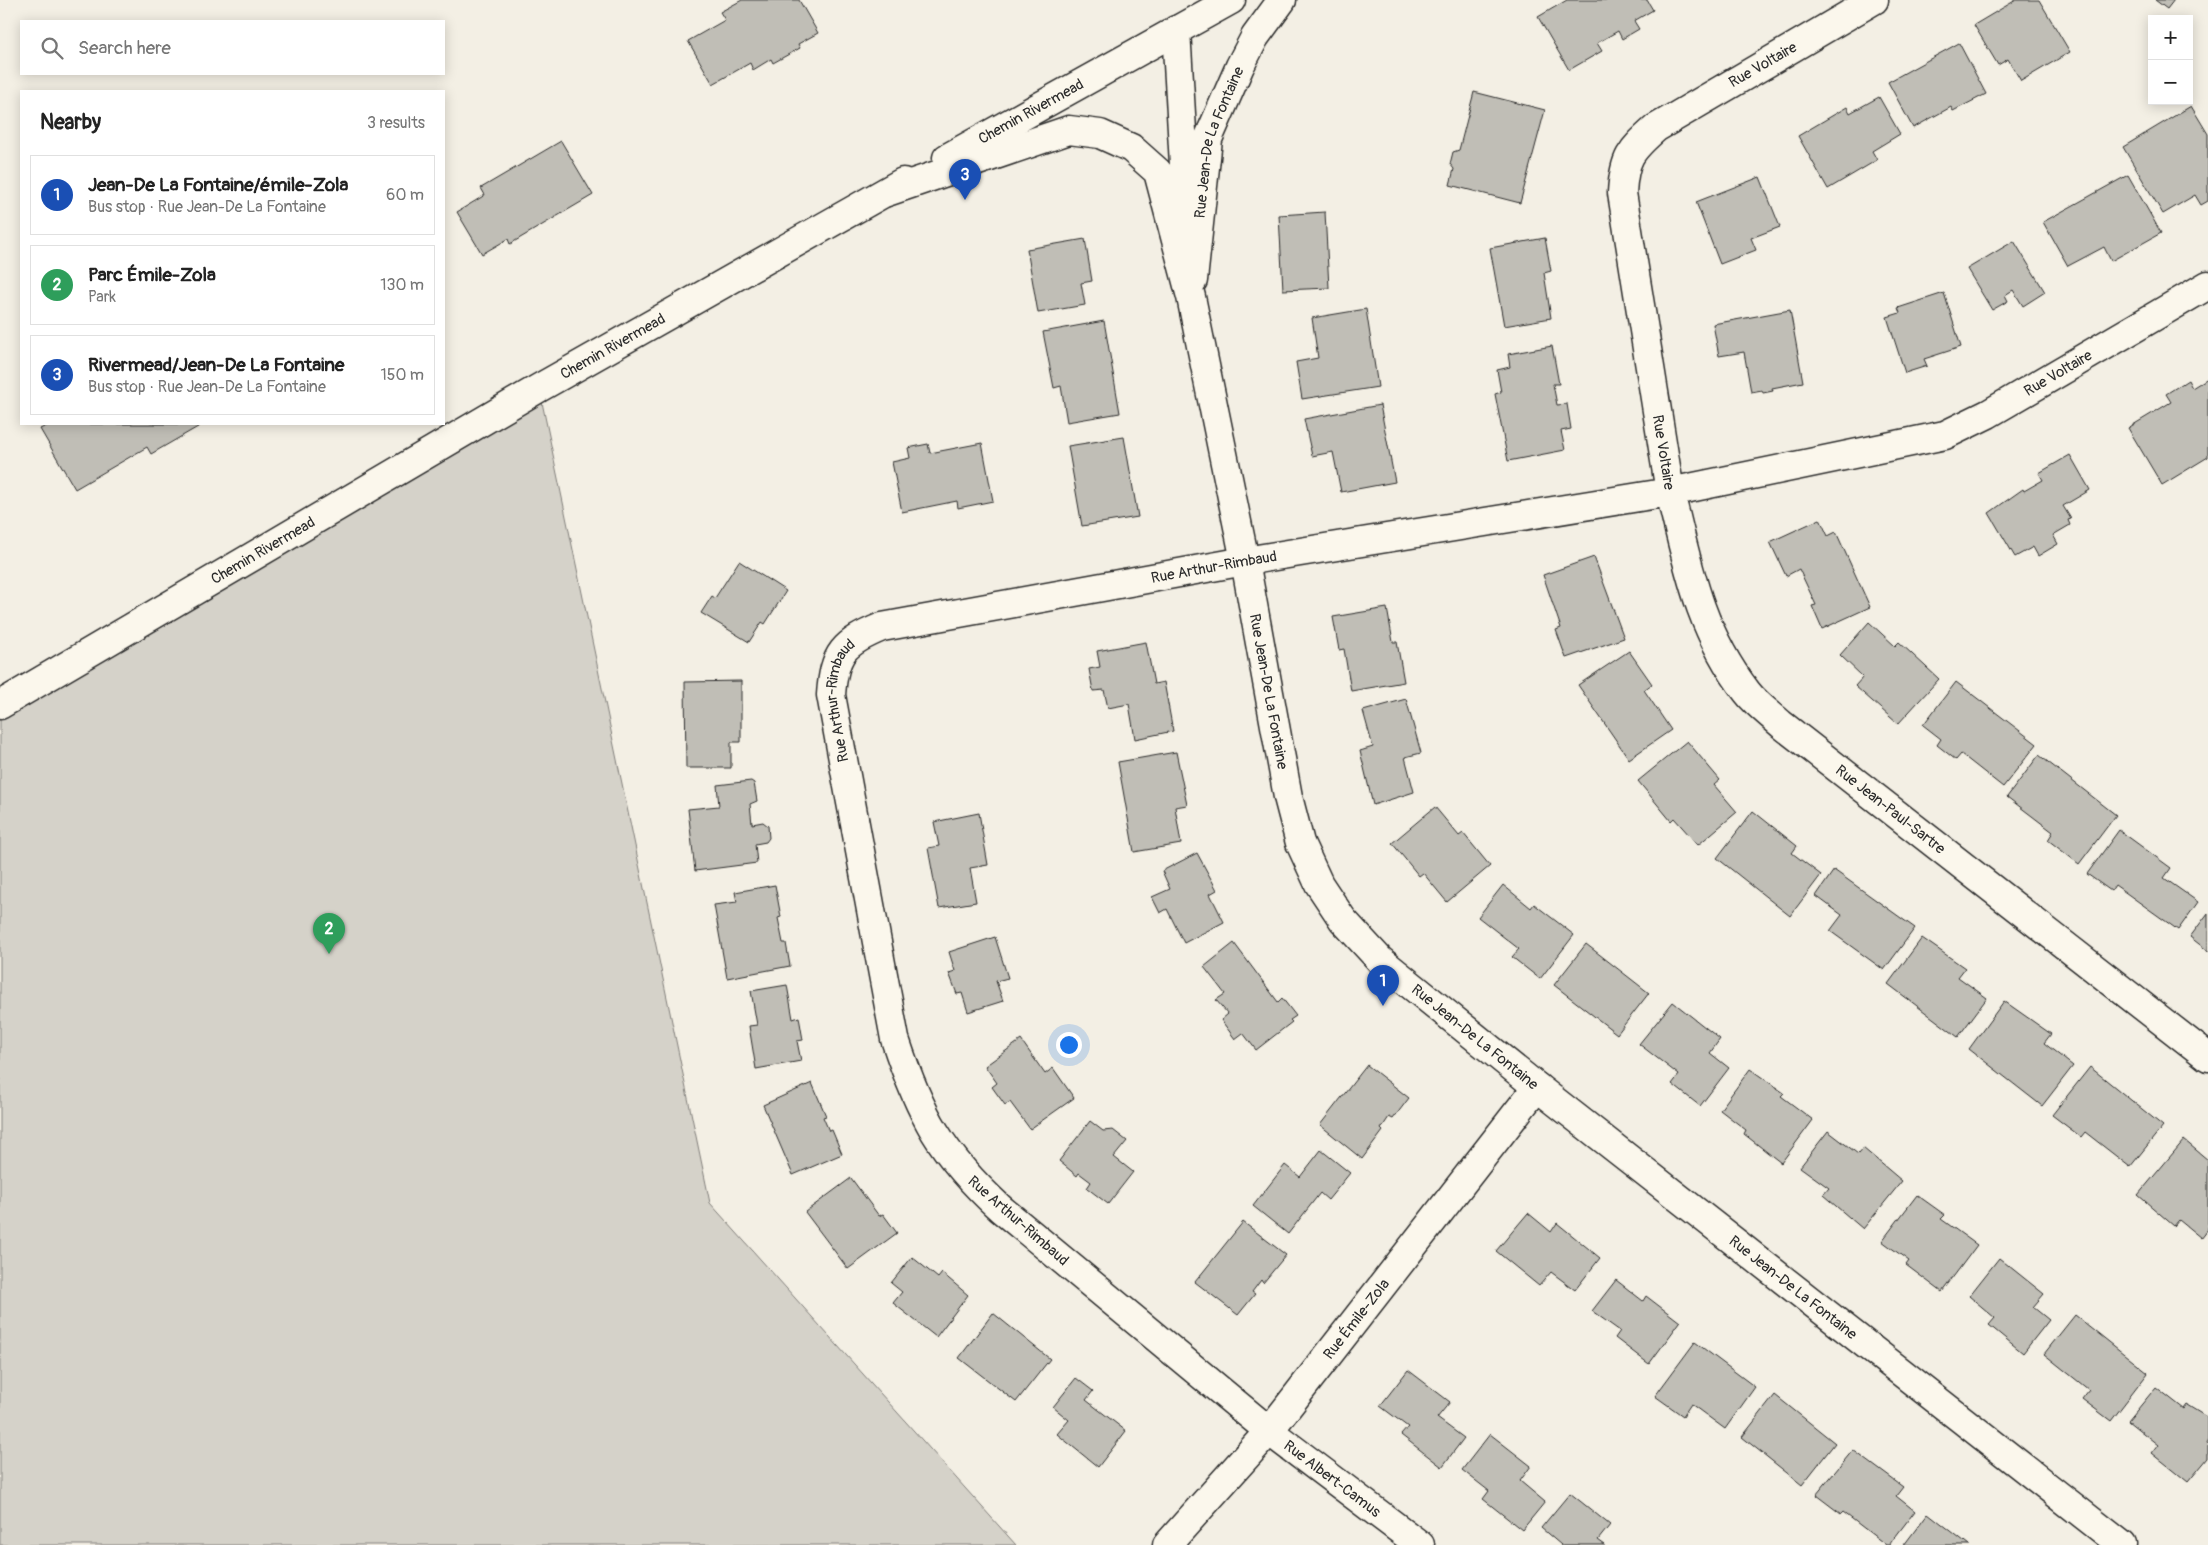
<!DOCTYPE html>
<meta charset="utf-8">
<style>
:root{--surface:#fff;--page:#f6f6f6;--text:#222;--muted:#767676;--line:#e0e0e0;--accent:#2563eb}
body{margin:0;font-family:Pangolin,sans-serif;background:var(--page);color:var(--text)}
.controls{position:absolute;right:15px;top:15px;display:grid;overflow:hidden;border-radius:0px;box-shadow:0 2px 12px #0003}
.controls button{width:45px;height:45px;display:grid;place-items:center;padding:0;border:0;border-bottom:1px solid var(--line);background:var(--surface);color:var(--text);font:25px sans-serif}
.you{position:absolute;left:1068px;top:1044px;width:18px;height:18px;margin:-12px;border:4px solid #fff;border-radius:50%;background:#1a73e8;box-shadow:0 0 0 8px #1a73e833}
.badge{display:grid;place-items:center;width:32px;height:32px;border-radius:50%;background:var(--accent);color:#fff;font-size:16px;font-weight:700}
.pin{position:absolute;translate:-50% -41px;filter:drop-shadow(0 1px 2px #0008)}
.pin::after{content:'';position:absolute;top:26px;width:18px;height:15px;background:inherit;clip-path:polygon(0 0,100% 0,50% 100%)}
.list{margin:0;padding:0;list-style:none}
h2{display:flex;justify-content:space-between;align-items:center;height:65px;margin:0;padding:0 20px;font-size:21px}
h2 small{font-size:16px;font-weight:400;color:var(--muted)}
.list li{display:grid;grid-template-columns:32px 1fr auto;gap:15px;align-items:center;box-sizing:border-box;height:80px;margin:0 10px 10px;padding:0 10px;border:1px solid var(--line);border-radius:0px}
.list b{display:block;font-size:19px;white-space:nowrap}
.list p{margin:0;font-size:16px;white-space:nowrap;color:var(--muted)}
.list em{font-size:16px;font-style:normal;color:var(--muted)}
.icon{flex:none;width:28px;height:28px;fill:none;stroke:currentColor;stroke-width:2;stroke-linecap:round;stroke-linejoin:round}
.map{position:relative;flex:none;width:2208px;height:1545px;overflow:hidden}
.search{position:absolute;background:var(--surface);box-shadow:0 2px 12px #0003;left:20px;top:20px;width:425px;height:55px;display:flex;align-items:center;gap:12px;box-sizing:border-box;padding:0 18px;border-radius:0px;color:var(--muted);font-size:19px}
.panel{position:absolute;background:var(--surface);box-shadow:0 2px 12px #0003;left:20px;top:90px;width:425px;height:335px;border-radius:0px}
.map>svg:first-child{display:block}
.green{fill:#d5d2c9;stroke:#807e7a}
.building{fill:#c0beb6;stroke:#2b2b2b}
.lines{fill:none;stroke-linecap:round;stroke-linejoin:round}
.minor-casing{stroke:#2b2b2b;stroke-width:31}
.minor{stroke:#fbf7ec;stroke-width:28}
.labels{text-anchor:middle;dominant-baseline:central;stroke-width:4.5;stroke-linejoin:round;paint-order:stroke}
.street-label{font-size:15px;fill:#2b2b2b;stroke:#fbf7ec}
</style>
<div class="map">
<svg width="2208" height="1545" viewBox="0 0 2208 1545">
<rect width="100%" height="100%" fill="#f3efe4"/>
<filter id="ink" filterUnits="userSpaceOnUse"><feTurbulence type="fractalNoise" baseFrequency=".02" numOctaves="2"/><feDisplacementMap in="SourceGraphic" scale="10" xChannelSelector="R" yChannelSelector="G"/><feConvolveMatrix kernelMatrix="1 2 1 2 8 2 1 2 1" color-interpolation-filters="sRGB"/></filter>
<g filter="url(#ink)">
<!-- green -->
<path class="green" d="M539,388L710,1203L1016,1545H0V705Z"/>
<!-- building -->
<g class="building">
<path d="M742,0H799L818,33L798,44L800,48L773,63L771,59L753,70L750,63L713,84L688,41L725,20L720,12Z"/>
<path d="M1567,0H1647L1653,10L1634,21L1639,29L1622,39L1618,31L1597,43L1602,51L1569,70L1538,17Z"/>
<path d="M2016,0H2039L2070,52L2021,81L2008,59L1998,65L1974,25Z"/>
<path d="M2155,0H2174L2167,9Z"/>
<path d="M1959,43L1986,94L1953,111L1951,107L1913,128L1888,82Z"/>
<path d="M1474,92L1545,110L1520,203L1450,185L1454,169L1450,164L1453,152L1459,150Z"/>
<path d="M1879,97L1900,134L1872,151L1877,160L1828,189L1798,136L1847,107L1850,113Z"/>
<path d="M2191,106L2208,134V201L2201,205L2195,195L2163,214L2123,147Z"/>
<path d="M561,141L593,195L510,244L508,239L482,254L457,212L485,195L481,188Z"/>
<path d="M2128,175L2161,233L2111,261L2104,247L2068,266L2043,222Z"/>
<path d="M1760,177L1780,227L1751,238L1756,250L1720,264L1696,202Z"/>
<path d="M1325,212L1329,288L1283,290L1279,215Z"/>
<path d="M1545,238L1551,271L1544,273L1551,318L1504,326L1490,248Z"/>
<path d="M1085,239L1092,281L1081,283L1085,305L1038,313L1027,249Z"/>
<path d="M2014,241L2045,292L2023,306L2013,290L2005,295L2008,301L1992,310L1967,269Z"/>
<path d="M1944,293L1961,347L1924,359L1927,366L1905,373L1887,317L1900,313L1898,308Z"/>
<path d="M1366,309L1378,387L1302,399L1296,362L1318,358L1312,318Z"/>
<path d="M1790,310L1803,382L1772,388L1773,391L1763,393L1762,390L1751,392L1744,352L1719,356L1713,324Z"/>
<path d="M1104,321L1120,413L1067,422L1061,386L1054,388L1043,332Z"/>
<path d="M1552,346L1559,384H1553L1557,405L1567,404L1571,429L1561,431L1565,450L1508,461L1495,394L1501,392L1497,370L1510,367L1508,354Z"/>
<path d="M2208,378V457L2162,485L2128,428L2171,402L2166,394L2188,380L2192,388Z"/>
<path d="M1380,405L1395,482L1341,492L1333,452L1312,456L1304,419Z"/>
<path d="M50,424H203L151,454L147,447L75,489L40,429Z"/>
<path d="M1124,437L1138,517L1082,526L1068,446Z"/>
<path d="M982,443L993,501L958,508L957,501L902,512L892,462L910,458L908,448L928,444L930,453Z"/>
<path d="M2070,455L2090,490L2063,506L2071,519L2068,520L2070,525L2053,535L2058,544L2038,556L2033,547L2015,557L1989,513L2023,489L2024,491L2043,480L2039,473Z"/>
<path d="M1820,519L1828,536L1836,532L1870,607L1822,629L1812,606L1816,605L1799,569L1786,576L1770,542Z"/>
<path d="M1594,557L1624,638L1566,658L1556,630L1561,628L1543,575Z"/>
<path d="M739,561L786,591L765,624L762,622L749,642L701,613L712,596L715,598Z"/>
<path d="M1387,608L1393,642H1397L1404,682L1351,691L1344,649L1339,650L1333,617Z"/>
<path d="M1869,622L1895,646L1899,642L1939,679L1898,724L1855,686L1863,677L1840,655Z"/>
<path d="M1146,642L1154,684L1164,682L1173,731L1135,739L1129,704L1108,708L1104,690L1093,691L1089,669L1100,667L1097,651Z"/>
<path d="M1629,651L1652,684L1644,690L1671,730L1629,759L1578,685Z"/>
<path d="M741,681V742H731V768H686L685,682Z"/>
<path d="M1956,682L2037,744L2003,787L1961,754L1956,760L1937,745L1941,739L1923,725Z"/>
<path d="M1406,699L1421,753L1405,757L1414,792L1373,805L1360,751L1373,747L1363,711Z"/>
<path d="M1687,741L1720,780L1714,785L1737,812L1698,845L1674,818L1671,821L1638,781Z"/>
<path d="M1176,752L1187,805L1175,807L1181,844L1134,852L1118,762Z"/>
<path d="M2039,755L2116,815L2079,864L2048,840L2053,832L2007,797Z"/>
<path d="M751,781L754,783L757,801L750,804L752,824L763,822L768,826L769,838L766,842L755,844L757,863L695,871L688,809L719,806L717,785Z"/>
<path d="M1435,807L1459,836L1463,833L1490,866L1447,902L1423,873L1419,876L1392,843Z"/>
<path d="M1753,811L1797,846L1792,853L1821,875L1790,916L1717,858Z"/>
<path d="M979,813L988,865L970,868L976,902L939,908L928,848L939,846L934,822Z"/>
<path d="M2119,830L2171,868L2164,878L2198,902L2178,930L2115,885L2111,891L2087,874Z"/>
<path d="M1197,853L1217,890L1210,894L1224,922L1184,943L1167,909L1160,913L1152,897L1170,889L1162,871Z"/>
<path d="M1834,870L1915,928L1884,970L1830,931L1842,915L1816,896Z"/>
<path d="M775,885L781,917L778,918L783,943H786L790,966L727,978L714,905L737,902L735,892Z"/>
<path d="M1503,885L1531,908L1534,904L1574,935L1540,979L1512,957L1519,949L1478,917Z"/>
<path d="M2208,913V951L2190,937Z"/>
<path d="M995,937L1008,978L996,981L1003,1001L968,1012L962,993L957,994L949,973L955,971L949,952Z"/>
<path d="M1922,938L1965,968L1958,977L1987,998L1958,1037L1888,984Z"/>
<path d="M1234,943L1278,1002L1282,998L1296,1016L1290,1020L1292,1022L1256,1050L1243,1033L1235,1039L1221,1020L1228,1014L1216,1000L1225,994L1204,967Z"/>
<path d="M1586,944L1649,993L1617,1034L1554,985Z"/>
<path d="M787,985L793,1019L799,1017L803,1040L797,1041L801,1061L756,1069L749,1026L757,1025L751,991Z"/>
<path d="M2004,1001L2051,1034L2044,1043L2073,1066L2042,1106L1969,1049Z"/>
<path d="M1673,1002L1720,1039L1710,1053L1729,1068L1700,1106L1672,1084L1679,1075L1639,1044Z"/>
<path d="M1021,1040L1045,1074L1053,1068L1074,1098L1030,1129L1010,1102L1005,1105L992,1087L997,1083L985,1066Z"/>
<path d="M1367,1065L1409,1098L1393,1119L1389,1117L1381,1129L1383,1131L1362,1159L1320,1125Z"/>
<path d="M2090,1067L2163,1126L2130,1167L2085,1132L2081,1137L2052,1115Z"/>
<path d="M1750,1069L1784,1093L1781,1096L1813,1120L1781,1163L1744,1134L1746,1130L1720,1110Z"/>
<path d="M812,1083L826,1116L823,1117L829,1131L832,1130L842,1154L793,1175L763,1105Z"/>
<path d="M1090,1121L1103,1131L1113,1130L1127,1141L1114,1157L1133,1172L1108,1204L1087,1188L1091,1182L1079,1173L1077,1176L1059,1161Z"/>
<path d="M1828,1131L1858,1154L1863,1148L1902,1181L1863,1229L1823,1195L1829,1188L1800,1167Z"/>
<path d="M2184,1140L2208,1160V1229L2201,1238L2179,1220L2174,1226L2138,1195Z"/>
<path d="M1321,1150L1350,1173L1328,1200L1320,1193L1288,1234L1253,1206L1285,1165L1300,1177Z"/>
<path d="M851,1178L879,1216L883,1214L897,1233L848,1269L805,1212Z"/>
<path d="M1917,1195L1945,1215L1941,1219L1977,1245L1942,1292L1906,1265L1909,1261L1882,1241Z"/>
<path d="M1528,1213L1551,1232L1557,1223L1600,1258L1575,1290L1551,1272L1539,1286L1496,1251Z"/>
<path d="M1243,1222L1286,1255L1263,1283L1261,1280L1252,1292L1255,1294L1238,1315L1195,1282Z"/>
<path d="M912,1257L938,1278L942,1273L968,1295L936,1337L893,1303L902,1292L891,1283Z"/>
<path d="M1999,1258L2044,1294L2033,1307L2049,1320L2023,1353L1989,1325L1995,1318L1969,1296Z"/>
<path d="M1616,1280L1643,1301L1646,1296L1680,1322L1649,1364L1615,1338L1620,1331L1592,1311Z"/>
<path d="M993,1313L1050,1359L1016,1402L959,1358Z"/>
<path d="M2075,1315L2148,1373L2111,1421L2082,1399L2089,1390L2044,1354Z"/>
<path d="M1695,1342L1755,1387L1725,1429L1691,1404L1683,1416L1655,1396Z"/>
<path d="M1408,1370L1450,1402L1437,1418L1464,1438L1442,1467L1401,1435L1408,1427L1380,1406Z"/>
<path d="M1076,1378L1093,1391L1086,1400L1126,1431L1098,1467L1057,1434L1069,1420L1053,1407Z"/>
<path d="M2156,1387L2184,1409L2187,1405L2208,1418V1440L2206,1444L2208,1446V1458L2188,1482L2152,1453L2158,1445L2128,1421Z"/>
<path d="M1775,1395L1835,1443L1802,1485L1742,1437Z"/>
<path d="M1490,1434L1531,1466L1520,1481L1545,1502L1522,1530L1483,1499L1489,1491L1462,1470Z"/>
<path d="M1853,1450L1903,1487L1896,1496L1915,1511L1889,1545H1886L1843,1512L1841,1514L1816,1495Z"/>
<path d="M1570,1493L1610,1525L1598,1540L1605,1545H1561L1541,1528Z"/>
<path d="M1928,1513L1969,1545H1904Z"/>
</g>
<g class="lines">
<!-- minor casing -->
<g class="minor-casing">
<g id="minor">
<path id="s1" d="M1874,0L1656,128C1630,151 1624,158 1622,193L1670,492L1945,435L1988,414L2208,285"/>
<path d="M1176,30L1187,215"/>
<path id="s2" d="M947,158L1231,0"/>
<path id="s3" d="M887,192L1069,130L1100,134L1131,148L1158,172L1191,297L1245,561L1288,797L1300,843L1319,884L1343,920L1380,960L1537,1087L2122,1545"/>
<path id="s4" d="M1193,280L1208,139L1240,66L1255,37L1282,0"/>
<path id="s5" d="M0,705L539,388L903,182"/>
<path id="s6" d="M1167,1545L1269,1431L1537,1087"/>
<path id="s7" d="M1420,1545L1269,1431L1001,1209C941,1154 920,1115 895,1039L831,695C834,653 843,643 882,627L1245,561L1670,492C1688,566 1699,630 1747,692C1756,704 1770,714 1781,724L2208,1057"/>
</g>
</g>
<!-- minor -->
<use href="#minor" class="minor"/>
</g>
</g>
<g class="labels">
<!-- street labels -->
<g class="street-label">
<text transform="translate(1763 65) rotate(-30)">Rue Voltaire</text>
<text stroke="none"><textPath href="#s2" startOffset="96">Chemin Rivermead</textPath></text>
<text stroke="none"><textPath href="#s4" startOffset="141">Rue Jean-De La Fontaine</textPath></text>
<text stroke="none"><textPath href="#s5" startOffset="710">Chemin Rivermead</textPath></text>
<text stroke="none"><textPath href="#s1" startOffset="1042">Rue Voltaire</textPath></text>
<text stroke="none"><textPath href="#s1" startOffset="592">Rue Voltaire</textPath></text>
<text stroke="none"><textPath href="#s5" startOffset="305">Chemin Rivermead</textPath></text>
<text stroke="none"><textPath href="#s7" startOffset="1520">Rue Arthur-Rimbaud</textPath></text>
<text stroke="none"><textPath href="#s3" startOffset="825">Rue Jean-De La Fontaine</textPath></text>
<text stroke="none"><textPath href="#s7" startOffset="1086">Rue Arthur-Rimbaud</textPath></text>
<text stroke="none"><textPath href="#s7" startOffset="2384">Rue Jean-Paul-Sartre</textPath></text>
<text stroke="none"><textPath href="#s3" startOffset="1245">Rue Jean-De La Fontaine</textPath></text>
<text transform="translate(1018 1221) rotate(41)">Rue Arthur-Rimbaud</text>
<text stroke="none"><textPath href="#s3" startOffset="1650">Rue Jean-De La Fontaine</textPath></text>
<text stroke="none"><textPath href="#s6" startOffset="295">Rue Émile-Zola</textPath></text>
<text transform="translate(1332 1479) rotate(37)">Rue Albert-Camus</text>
</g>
</g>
</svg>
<div class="controls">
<button>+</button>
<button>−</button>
</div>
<div class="you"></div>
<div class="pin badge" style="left:1383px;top:1006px;background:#1a4fb4">1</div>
<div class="pin badge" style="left:329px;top:954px;background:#2e9e5b">2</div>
<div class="pin badge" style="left:965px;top:200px;background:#1a4fb4">3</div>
<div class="search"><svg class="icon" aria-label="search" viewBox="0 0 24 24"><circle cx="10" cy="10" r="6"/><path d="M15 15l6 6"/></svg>Search here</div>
<section class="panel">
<h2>Nearby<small>3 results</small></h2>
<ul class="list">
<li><span class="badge" style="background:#1a4fb4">1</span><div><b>Jean-De La Fontaine/émile-Zola</b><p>Bus stop · Rue Jean-De La Fontaine</p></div><em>60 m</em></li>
<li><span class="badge" style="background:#2e9e5b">2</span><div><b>Parc Émile-Zola</b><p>Park</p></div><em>130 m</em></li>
<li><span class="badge" style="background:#1a4fb4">3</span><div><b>Rivermead/Jean-De La Fontaine</b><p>Bus stop · Rue Jean-De La Fontaine</p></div><em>150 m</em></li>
</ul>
</section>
</div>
